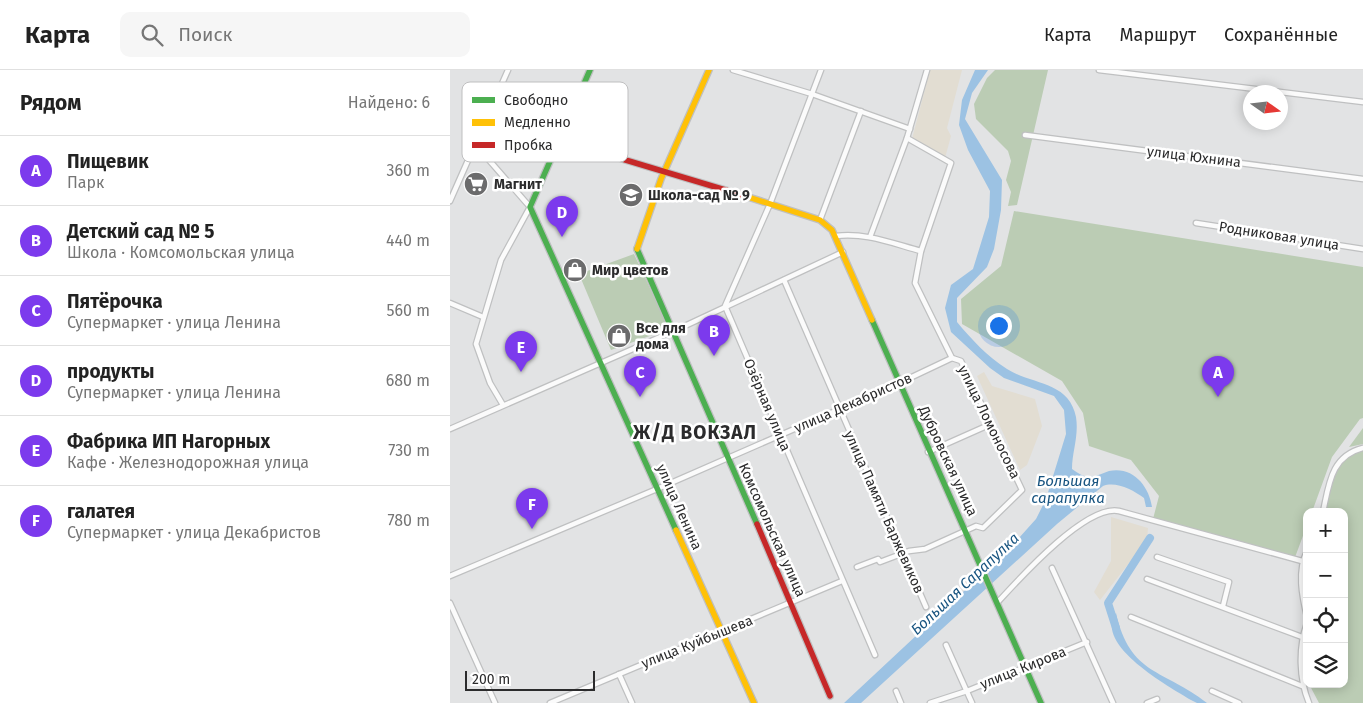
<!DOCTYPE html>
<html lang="ru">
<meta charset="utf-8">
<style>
:root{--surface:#fff;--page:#f6f6f6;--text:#222;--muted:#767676;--line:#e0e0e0;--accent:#7c3aed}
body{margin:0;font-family:"Fira Sans",sans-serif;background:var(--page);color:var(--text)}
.controls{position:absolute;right:15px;bottom:15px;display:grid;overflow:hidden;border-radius:10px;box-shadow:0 2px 12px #0003}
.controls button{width:45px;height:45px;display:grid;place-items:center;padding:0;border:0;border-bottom:1px solid var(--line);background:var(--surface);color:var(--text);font:25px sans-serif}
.compass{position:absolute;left:793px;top:15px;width:45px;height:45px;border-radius:50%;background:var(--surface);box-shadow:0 2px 12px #0003;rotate:104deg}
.scale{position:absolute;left:15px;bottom:12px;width:130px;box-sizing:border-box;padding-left:5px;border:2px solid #2b2b2c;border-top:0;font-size:14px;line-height:18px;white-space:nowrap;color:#2b2b2c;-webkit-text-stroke:4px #fff;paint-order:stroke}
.you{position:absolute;left:548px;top:255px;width:18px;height:18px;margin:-12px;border:4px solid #fff;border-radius:50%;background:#1a73e8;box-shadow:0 0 0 8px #1a73e833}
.badge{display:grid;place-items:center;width:32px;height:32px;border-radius:50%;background:var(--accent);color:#fff;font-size:16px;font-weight:700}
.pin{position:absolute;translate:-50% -41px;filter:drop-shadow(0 1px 2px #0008)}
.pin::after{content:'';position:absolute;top:26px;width:18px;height:15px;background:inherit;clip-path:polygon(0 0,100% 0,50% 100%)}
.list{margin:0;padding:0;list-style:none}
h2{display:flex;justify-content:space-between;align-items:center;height:65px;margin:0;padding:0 20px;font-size:21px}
h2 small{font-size:16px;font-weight:400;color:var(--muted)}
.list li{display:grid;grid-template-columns:32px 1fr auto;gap:15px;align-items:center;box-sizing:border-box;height:70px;padding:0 20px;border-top:1px solid var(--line)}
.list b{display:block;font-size:19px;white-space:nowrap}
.list p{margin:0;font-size:16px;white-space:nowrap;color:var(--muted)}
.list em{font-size:16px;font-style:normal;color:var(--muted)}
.icon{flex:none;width:28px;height:28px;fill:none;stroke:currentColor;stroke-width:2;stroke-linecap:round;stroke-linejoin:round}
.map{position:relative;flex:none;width:913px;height:633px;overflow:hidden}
header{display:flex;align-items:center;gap:30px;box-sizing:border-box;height:70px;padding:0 25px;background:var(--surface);border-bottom:1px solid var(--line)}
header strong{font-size:24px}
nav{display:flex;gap:28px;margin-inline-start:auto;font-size:18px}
.search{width:350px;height:45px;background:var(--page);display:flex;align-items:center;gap:12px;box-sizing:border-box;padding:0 18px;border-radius:10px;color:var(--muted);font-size:19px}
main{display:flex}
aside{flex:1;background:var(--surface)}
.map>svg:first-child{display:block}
.industrial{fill:#e2ddd2}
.green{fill:#bbccb4}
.water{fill:#9cc2e3}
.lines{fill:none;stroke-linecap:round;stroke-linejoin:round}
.river{stroke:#9cc2e3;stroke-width:8}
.street-casing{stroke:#bfc0c1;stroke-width:7}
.fast-casing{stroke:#bfc0c1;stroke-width:8}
.slow-casing{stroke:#bfc0c1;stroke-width:8}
.jam-casing{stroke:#bfc0c1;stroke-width:8}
.street{stroke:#fbfbfb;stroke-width:4.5}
.fast{stroke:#4caf50;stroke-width:5.5}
.slow{stroke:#ffc107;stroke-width:5.5}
.jam{stroke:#c62828;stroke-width:5.5}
.labels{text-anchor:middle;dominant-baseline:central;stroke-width:5;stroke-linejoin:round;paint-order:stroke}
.street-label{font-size:14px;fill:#2b2b2c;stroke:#fff}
.poi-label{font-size:14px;font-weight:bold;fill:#2b2b2c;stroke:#fff;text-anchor:start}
.water-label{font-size:15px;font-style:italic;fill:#185480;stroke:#fff}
.district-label{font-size:19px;font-weight:bold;letter-spacing:1px;fill:#2b2b2c;stroke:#fff}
.key{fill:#fff;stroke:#bfbfc0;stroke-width:1}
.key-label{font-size:14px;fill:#2b2b2c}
</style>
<header>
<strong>Карта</strong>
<div class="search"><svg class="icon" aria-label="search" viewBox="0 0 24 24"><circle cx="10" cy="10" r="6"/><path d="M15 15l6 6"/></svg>Поиск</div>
<nav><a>Карта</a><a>Маршрут</a><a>Сохранённые</a></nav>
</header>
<main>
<aside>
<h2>Рядом<small>Найдено: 6</small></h2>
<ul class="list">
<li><span class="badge">A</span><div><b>Пищевик</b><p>Парк</p></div><em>360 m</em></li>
<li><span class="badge">B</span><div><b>Детский сад № 5</b><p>Школа · Комсомольская улица</p></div><em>440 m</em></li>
<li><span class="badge">C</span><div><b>Пятёрочка</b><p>Супермаркет · улица Ленина</p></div><em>560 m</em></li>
<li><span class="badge">D</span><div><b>продукты</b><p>Супермаркет · улица Ленина</p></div><em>680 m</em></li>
<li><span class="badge">E</span><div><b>Фабрика ИП Нагорных</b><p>Кафе · Железнодорожная улица</p></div><em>730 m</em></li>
<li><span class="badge">F</span><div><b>галатея</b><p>Супермаркет · улица Декабристов</p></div><em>780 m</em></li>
</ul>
</aside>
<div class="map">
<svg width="913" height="633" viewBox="0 0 913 633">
<rect width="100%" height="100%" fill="#e2e3e4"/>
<!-- industrial -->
<g class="industrial">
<path d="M480,0H512L497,58L501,66L495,88L462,69Z"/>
<path d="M534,302L542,316L585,329L592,356L577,395L570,400L527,306Z"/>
<path d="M661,447L698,458L697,470L650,530L644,522L661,491Z"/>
</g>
<!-- green -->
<g class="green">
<path d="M545,0H598L567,135L558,136L561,122L556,110L561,91L558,81L526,49L524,34L537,8Z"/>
<path d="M564,141L913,197V348L910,349L882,387L862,442H857V455L844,490L703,449L709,426L681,390L639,376L633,343L612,311L512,254L511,229L551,196Z"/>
<path d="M184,184L219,259L161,280L129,204Z"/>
<path d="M913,358V374L899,377Z"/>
<path d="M913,379V633H869L859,614H894V442H873C878,415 882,387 913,379Z"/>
</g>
<!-- water -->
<g class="water">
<path d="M525,0H538L522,23L515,49L552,110L551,140L544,179L537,197L507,228V252C522,270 537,286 557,299C582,315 619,311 626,347C629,366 622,382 622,399C628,403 633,407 640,407C647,406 653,403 659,401C683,396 699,416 702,437H696L694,428C683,420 666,411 653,416L607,454L411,633H394L559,479L586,449L596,429L616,364L614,340L604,326L554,308L540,298L501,262L495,238L501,215L523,199L539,147L540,121L518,80L509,55L512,30Z"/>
<path d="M666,543C680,606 714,599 757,633H747L741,630C720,617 643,575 666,543Z"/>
</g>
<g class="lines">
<!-- river -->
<path class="river" d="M666,558L658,533L700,468"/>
<!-- street casing -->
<g class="street-casing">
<g id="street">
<path d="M283,0L362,24L460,59"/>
<path d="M371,0L320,134L275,236L425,585"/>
<path d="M649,0L913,32"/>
<path d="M575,65L913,109"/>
<path d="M25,74L80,137L51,190L26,274L40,313L53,335"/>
<path d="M0,131L58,0"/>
<path d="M370,150L411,41"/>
<path d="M746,153L913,179"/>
<path d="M386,166C415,162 444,174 471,181"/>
<path d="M420,167L457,68L477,0"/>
<path d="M334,210L476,537"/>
<path d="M0,233L33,247"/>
<path d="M0,359L224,261L393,182"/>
<path d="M478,382L541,354"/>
<path d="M873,442C879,414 881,386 913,378"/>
<path d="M857,481C847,501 852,526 857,547"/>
<path d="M707,487L779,512L773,536"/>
<path d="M407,497L428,489L430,492L459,481L475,479L526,456L533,458L572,420L511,291L502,288L465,213L471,181L501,93L457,68"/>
<path d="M602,498L663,633"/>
<path d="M0,506L207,419L445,315L502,288"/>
<path d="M697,509L852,567"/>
<path d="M0,533L45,633"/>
<path d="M547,533C569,509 636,434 669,441L852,491"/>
<path d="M681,547L852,616"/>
<path d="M857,553C848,578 849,609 859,633"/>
<path d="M496,575L522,633"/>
<path d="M169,604L182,633"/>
<path d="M446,621L451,633"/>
<path d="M762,621L789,633"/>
<path d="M100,633L392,511"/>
<path d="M480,633L517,621L637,572"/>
<path d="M697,633L707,629"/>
</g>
</g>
<!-- fast casing -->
<g class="fast-casing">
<g id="fast">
<path d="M140,0L80,137L226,460"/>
<path d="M187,179L307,454"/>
<path d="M422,250L591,633"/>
</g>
</g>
<!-- slow casing -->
<g class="slow-casing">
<g id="slow">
<path d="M292,125L370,150L382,160L422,250"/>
<path d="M187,179L211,109L259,0"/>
<path d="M226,460L304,633"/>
</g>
</g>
<!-- jam casing -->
<g class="jam-casing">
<g id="jam">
<path d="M109,70L292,125"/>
<path d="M307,454L380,626"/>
</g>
</g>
<!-- street -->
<use href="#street" class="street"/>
<!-- fast -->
<use href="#fast" class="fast"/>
<!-- slow -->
<use href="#slow" class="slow"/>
<!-- jam -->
<use href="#jam" class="jam"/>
</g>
<!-- icons -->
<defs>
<g id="supermarket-disc" transform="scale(1.25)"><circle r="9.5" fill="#6b6b6c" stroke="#fff"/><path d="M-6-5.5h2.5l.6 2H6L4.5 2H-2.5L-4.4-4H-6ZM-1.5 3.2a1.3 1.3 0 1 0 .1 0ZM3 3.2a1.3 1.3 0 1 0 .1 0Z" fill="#fff"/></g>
<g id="school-disc" transform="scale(1.25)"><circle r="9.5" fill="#6b6b6c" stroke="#fff"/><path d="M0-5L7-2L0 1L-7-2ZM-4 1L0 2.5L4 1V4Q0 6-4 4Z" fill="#fff"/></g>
<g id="shop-disc" transform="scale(1.25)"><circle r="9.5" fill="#6b6b6c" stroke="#fff"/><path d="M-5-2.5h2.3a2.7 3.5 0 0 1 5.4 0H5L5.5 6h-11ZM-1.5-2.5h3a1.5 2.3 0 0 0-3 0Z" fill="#fff"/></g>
</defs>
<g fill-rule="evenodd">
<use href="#supermarket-disc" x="26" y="114"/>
<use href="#school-disc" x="181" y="125"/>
<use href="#shop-disc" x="125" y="200"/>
<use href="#shop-disc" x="169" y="266"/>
</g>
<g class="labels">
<!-- street labels -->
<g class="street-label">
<text transform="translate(744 87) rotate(7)">улица Юхнина</text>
<text transform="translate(829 166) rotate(9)">Родниковая улица</text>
<text transform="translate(403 333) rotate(-24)">улица Декабристов</text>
<text transform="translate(317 335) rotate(67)">Озёрная улица</text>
<text transform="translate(539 352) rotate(64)">улица Ломоносова</text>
<text transform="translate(498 391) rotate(65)">Дубровская улица</text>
<text transform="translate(229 437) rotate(66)">улица Ленина</text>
<text transform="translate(434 442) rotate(66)">улица Памяти Баржевиков</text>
<text transform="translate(322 460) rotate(66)">Комсомольская улица</text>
<text transform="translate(247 572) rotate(-22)">улица Куйбышева</text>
<text transform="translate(573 598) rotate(-22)">улица Кирова</text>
</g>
<!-- poi labels -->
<g class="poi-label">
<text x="44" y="114">Магнит</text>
<text x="198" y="125">Школа-сад № 9</text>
<text x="142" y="200">Мир цветов</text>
<text x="186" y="258">Все для<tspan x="186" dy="16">дома</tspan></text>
</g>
<!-- water labels -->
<g class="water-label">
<text x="618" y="411">Большая<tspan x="618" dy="17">сарапулка</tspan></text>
<text transform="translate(515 514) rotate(-43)">Большая Сарапулка</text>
</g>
<!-- district labels -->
<g class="district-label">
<text x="245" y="362">Ж/Д ВОКЗАЛ</text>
</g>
</g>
<!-- legend -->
<rect x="12" y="12" width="166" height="80" rx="8" class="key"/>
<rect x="22" y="27" width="23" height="6" fill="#4caf50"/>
<rect x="22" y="49" width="23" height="7" fill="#ffc107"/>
<rect x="22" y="72" width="23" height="6" fill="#c62828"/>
<g class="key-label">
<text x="54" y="35">Свободно</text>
<text x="54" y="57">Медленно</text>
<text x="54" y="80">Пробка</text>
</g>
</svg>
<div class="controls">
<button>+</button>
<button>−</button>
<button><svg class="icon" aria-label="locate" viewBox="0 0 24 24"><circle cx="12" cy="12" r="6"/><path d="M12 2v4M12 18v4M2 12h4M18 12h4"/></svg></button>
<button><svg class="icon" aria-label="layers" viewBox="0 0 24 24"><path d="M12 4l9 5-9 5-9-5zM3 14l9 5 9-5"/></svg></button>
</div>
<svg class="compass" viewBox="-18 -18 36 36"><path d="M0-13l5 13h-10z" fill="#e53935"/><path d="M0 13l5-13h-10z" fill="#767676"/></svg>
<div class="scale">200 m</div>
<div class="you"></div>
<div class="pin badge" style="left:768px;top:327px">A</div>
<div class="pin badge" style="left:264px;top:286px">B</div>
<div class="pin badge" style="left:190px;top:327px">C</div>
<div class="pin badge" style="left:112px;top:167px">D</div>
<div class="pin badge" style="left:71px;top:302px">E</div>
<div class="pin badge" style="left:82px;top:459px">F</div>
</div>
</main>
